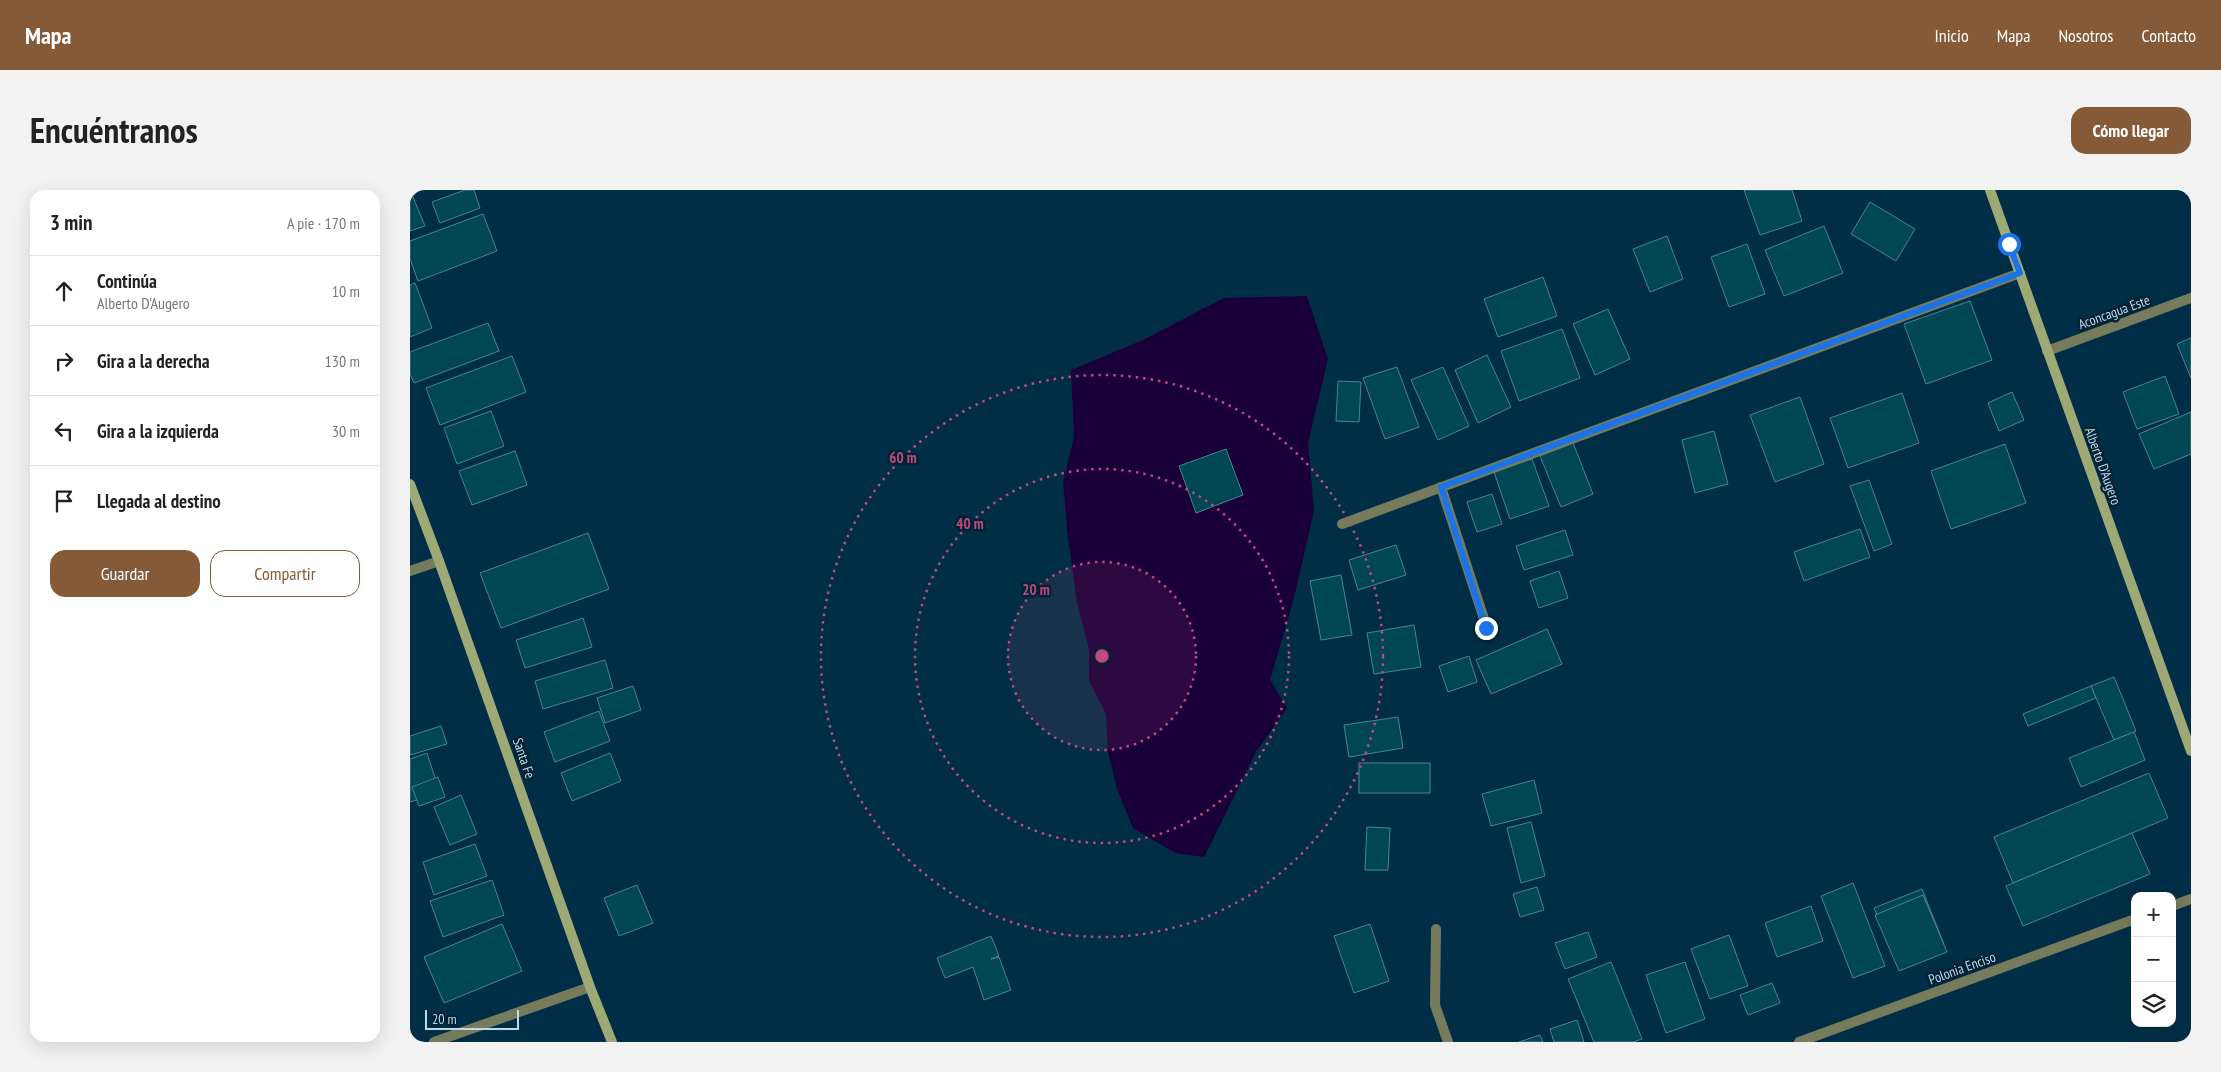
<!DOCTYPE html>
<html lang="es">
<meta charset="utf-8">
<style>
:root{--surface:#fff;--page:#f2f2f2;--text:#222;--muted:#767676;--line:#e0e0e0;--accent:#845a38}
body{margin:0;font-family:"PT Sans Narrow",sans-serif;background:var(--page);color:var(--text)}
.controls{position:absolute;right:15px;bottom:15px;display:grid;overflow:hidden;border-radius:10px;box-shadow:0 5px 20px #0002}
.controls button{width:45px;height:45px;display:grid;place-items:center;padding:0;border:0;border-bottom:1px solid var(--line);background:var(--surface);color:var(--text);font:25px sans-serif}
.scale{position:absolute;left:15px;bottom:12px;width:94px;box-sizing:border-box;padding-left:5px;border:2px solid #c1d8e7;border-top:0;font-size:14px;line-height:18px;white-space:nowrap;color:#c1d8e7;-webkit-text-stroke:4px #012336;paint-order:stroke}
.stop{position:absolute;width:15px;height:15px;margin:-11px;border:4px solid #1a73e8;border-radius:50%;background:#fff}
.stop.end{background:#1a73e8;border-color:#fff;box-shadow:0 1px 5px #0008}
.list{margin:0;padding:0;list-style:none}
h2{display:flex;justify-content:space-between;align-items:center;height:65px;margin:0;padding:0 20px;font-size:21px}
h2 small{font-size:16px;font-weight:400;color:var(--muted)}
.list li{display:grid;grid-template-columns:32px 1fr auto;gap:15px;align-items:center;box-sizing:border-box;height:70px;padding:0 20px;border-top:1px solid var(--line)}
.list b{display:block;font-size:19px;white-space:nowrap}
.list p{margin:0;font-size:16px;white-space:nowrap;color:var(--muted)}
.list em{font-size:16px;font-style:normal;color:var(--muted)}
.actions{display:flex;gap:10px;padding:15px 20px}
.actions a{flex:1;padding:11px 0;border:1px solid var(--accent);border-radius:15px;text-align:center;font-size:18px;color:var(--accent)}
.actions .main{background:var(--accent);color:#fff}
.icon{flex:none;width:28px;height:28px;fill:none;stroke:currentColor;stroke-width:2;stroke-linecap:round;stroke-linejoin:round}
.map{position:relative;flex:none;width:1781px;height:852px;overflow:hidden;border-radius:15px}
header{display:flex;align-items:center;gap:30px;box-sizing:border-box;height:70px;padding:0 25px;background:var(--accent);color:#fff}
header strong{font-size:24px}
nav{display:flex;gap:28px;margin-inline-start:auto;font-size:18px}
.intro{display:flex;align-items:center;justify-content:space-between;box-sizing:border-box;height:120px;padding:0 30px}
h1{margin:0;font-size:35px}
.button{padding:12px 22px;border-radius:15px;background:var(--accent);color:#fff;font-size:18px;font-weight:700}
main{display:flex;gap:30px;padding:0 30px}
aside{flex:1;background:var(--surface);border-radius:15px;box-shadow:0 5px 20px #0002}
.map>svg:first-child{display:block}
.water{fill:#190039}
.building{fill:#004654;stroke:#4a8493}
.lines{fill:none;stroke-linecap:round;stroke-linejoin:round}
.lane{stroke:#757b5b;stroke-width:10}
.street{stroke:#757b5b;stroke-width:10}
.secondary{stroke:#9fa976;stroke-width:10}
.route{stroke:#1a73e8;stroke-width:6}
.ring{fill:none;stroke:#c2487e;stroke-width:2.5;stroke-dasharray:2.5 5}
.labels{text-anchor:middle;dominant-baseline:central;stroke-width:5;stroke-linejoin:round;paint-order:stroke}
.street-label{font-size:14px;fill:#c1d8e7;stroke:#012336}
.centre{fill:#c2487e;stroke:#012336;stroke-width:2.5}
.ring-label{font-size:15px;text-anchor:middle;font-weight:bold;fill:#c2487e;stroke:#012336;stroke-width:5;stroke-linejoin:round;paint-order:stroke}
</style>
<header>
<strong>Mapa</strong>
<nav><a>Inicio</a><a>Mapa</a><a>Nosotros</a><a>Contacto</a></nav>
</header>
<div class="intro"><h1>Encuéntranos</h1><a class="button">Cómo llegar</a></div>
<main>
<aside>
<h2>3 min<small>A pie · 170 m</small></h2>
<ul class="list">
<li><svg class="icon" aria-label="ahead" viewBox="0 0 24 24"><path d="M12 20V5M6 11l6-6 6 6"/></svg><div><b>Continúa</b><p>Alberto D'Augero</p></div><em>10 m</em></li>
<li><svg class="icon" aria-label="right" viewBox="0 0 24 24"><path d="M7 20v-9h11M14 6l5 5-5 5"/></svg><div><b>Gira a la derecha</b></div><em>130 m</em></li>
<li><svg class="icon" aria-label="left" viewBox="0 0 24 24"><path d="M17 20v-9H6M10 6l-5 5 5 5"/></svg><div><b>Gira a la izquierda</b></div><em>30 m</em></li>
<li><svg class="icon" aria-label="arrive" viewBox="0 0 24 24"><path d="M6 21V4h12l-3 4 3 4H6"/></svg><div><b>Llegada al destino</b></div></li>
</ul>
<div class="actions"><a class="main">Guardar</a><a>Compartir</a></div>
</aside>
<div class="map">
<svg width="1781" height="852" viewBox="0 0 1781 852">
<rect width="100%" height="100%" fill="#002e46"/>
<!-- water -->
<path class="water" d="M897,106L918,169L898,253L904,321L883,412L860,490L877,518L846,562L794,667L765,663L723,638L707,599L698,562L696,524L679,491V459L667,413L657,339L653,292L664,247L661,180L733,150L814,108Z"/>
<!-- building -->
<g class="building">
<path d="M0,0L15,36L0,41Z"/>
<path d="M55,0H64L70,18L30,33L22,12Z"/>
<path d="M1334,0H1382L1392,31L1350,45Z"/>
<path d="M1460,12L1505,39L1486,71L1441,44Z"/>
<path d="M73,24L87,61L8,91L0,69V51Z"/>
<path d="M1414,36L1433,83L1374,106L1355,60Z"/>
<path d="M1257,46L1273,89L1240,102L1223,59Z"/>
<path d="M1337,54L1355,104L1319,117L1301,67Z"/>
<path d="M1133,87L1147,126L1088,147L1074,109Z"/>
<path d="M5,93L22,138L0,147V95Z"/>
<path d="M1560,111L1582,170L1516,194L1494,134Z"/>
<path d="M1198,119L1220,169L1185,185L1163,134Z"/>
<path d="M78,133L89,161L4,193L0,184V162Z"/>
<path d="M1152,139L1170,188L1109,211L1091,161Z"/>
<path d="M1781,148V188L1767,154Z"/>
<path d="M1077,165L1101,217L1068,233L1045,180Z"/>
<path d="M102,166L116,202L30,235L16,198Z"/>
<path d="M987,177L1009,237L975,249L953,188Z"/>
<path d="M1033,177L1059,236L1028,250L1001,190Z"/>
<path d="M1755,186L1769,224L1727,239L1713,202Z"/>
<path d="M928,191L951,192L949,232L926,231Z"/>
<path d="M1602,202L1614,230L1589,241L1578,213Z"/>
<path d="M1492,203L1509,253L1438,278L1420,228Z"/>
<path d="M1390,207L1414,274L1365,292L1340,225Z"/>
<path d="M81,221L94,256L47,274L34,238Z"/>
<path d="M1781,222V264L1744,279L1729,244Z"/>
<path d="M1304,241L1318,294L1285,303L1272,250Z"/>
<path d="M1163,253L1183,304L1151,317L1130,266Z"/>
<path d="M1595,254L1616,313L1541,339L1521,281Z"/>
<path d="M816,259L833,305L786,323L769,276Z"/>
<path d="M105,261L117,295L62,315L49,281Z"/>
<path d="M1122,269L1139,316L1100,329L1084,282Z"/>
<path d="M1459,290L1482,354L1464,361L1440,296Z"/>
<path d="M1082,304L1092,334L1067,342L1057,312Z"/>
<path d="M1450,339L1460,367L1394,391L1384,362Z"/>
<path d="M1155,340L1163,365L1114,380L1106,356Z"/>
<path d="M178,343L199,399L91,438L70,383Z"/>
<path d="M986,355L996,385L948,400L939,370Z"/>
<path d="M1149,381L1158,408L1129,418L1120,391Z"/>
<path d="M931,385L942,445L911,450L900,391Z"/>
<path d="M173,428L182,457L115,478L106,450Z"/>
<path d="M1004,435L1011,477L964,484L957,443Z"/>
<path d="M1137,439L1152,474L1081,504L1066,470Z"/>
<path d="M1059,466L1067,492L1038,502L1029,476Z"/>
<path d="M195,470L203,498L133,519L125,491Z"/>
<path d="M1704,487L1726,541L1704,550L1681,496Z"/>
<path d="M223,496L231,520L195,533L187,508Z"/>
<path d="M1681,496L1686,508L1618,536L1613,524Z"/>
<path d="M189,521L200,551L145,572L134,542Z"/>
<path d="M988,527L993,558L939,567L934,535Z"/>
<path d="M31,536L37,554L0,565V546Z"/>
<path d="M1724,542L1735,570L1671,597L1659,568Z"/>
<path d="M17,563L30,603L0,612V569Z"/>
<path d="M200,563L211,591L162,611L151,583Z"/>
<rect x="949" y="573" width="71" height="30"/>
<path d="M1739,583L1758,628L1603,693L1584,647Z"/>
<path d="M28,587L35,607L9,616L2,597Z"/>
<path d="M1124,590L1132,623L1081,636L1072,604Z"/>
<path d="M51,605L67,644L40,655L24,617Z"/>
<path d="M1121,632L1135,686L1111,693L1097,638Z"/>
<path d="M957,637L980,638L978,680H955Z"/>
<path d="M1722,643L1740,684L1613,736L1596,696Z"/>
<path d="M65,654L77,686L24,705L13,672Z"/>
<path d="M82,690L94,725L33,747L20,711Z"/>
<path d="M1443,693L1475,776L1443,788L1411,706Z"/>
<path d="M227,695L243,733L209,746L194,708Z"/>
<path d="M1127,697L1134,720L1110,727L1103,704Z"/>
<path d="M1512,699L1534,754L1486,772L1464,718Z"/>
<path d="M1513,705L1537,762L1489,781L1465,725Z"/>
<path d="M1401,716L1413,751L1367,767L1355,733Z"/>
<path d="M92,734L112,781L34,813L14,767Z"/>
<path d="M960,734L979,791L944,803L924,746Z"/>
<path d="M1178,742L1187,767L1155,779L1145,753Z"/>
<path d="M1319,745L1338,796L1300,809L1281,759Z"/>
<path d="M581,746L589,766L581,769L589,767L601,800L574,810L563,777L535,788L527,768Z"/>
<path d="M1201,772L1232,849L1223,852H1184L1158,789Z"/>
<path d="M1275,772L1295,829L1256,843L1236,785Z"/>
<path d="M1362,793L1370,813L1338,825L1330,805Z"/>
<path d="M1167,830L1174,852H1144L1140,839Z"/>
<path d="M1130,845L1133,852H1109Z"/>
</g>
<g class="lines">
<!-- lane -->
<g class="lane">
<path d="M1031,297L1077,438"/>
<path d="M932,334L1610,83"/>
<path d="M1026,739L1025,815L1038,852"/>
</g>
<!-- street -->
<g class="street">
<path d="M1637,161L1781,108"/>
<path d="M0,381L29,371"/>
<path d="M1762,716L1781,709"/>
<path d="M24,852L180,797"/>
<path d="M1389,852L1725,729"/>
</g>
<!-- secondary -->
<g class="secondary">
<path d="M1580,0L1781,561"/>
<path d="M0,294L29,371L180,797L202,852"/>
</g>
</g>
<g class="lines">
<!-- route -->
<path class="route" d="M1076,438L1031,297L1610,83L1599,54"/>
</g>
<!-- distance rings -->
<circle cx="692" cy="466" r="94" fill="#c2487e" fill-opacity=".12"/>
<g class="ring">
<circle cx="692" cy="466" r="94"/>
<circle cx="692" cy="466" r="187"/>
<circle cx="692" cy="466" r="281"/>
</g>
<g class="labels">
<!-- street labels -->
<g class="street-label">
<text transform="translate(1704 122) rotate(-20)">Aconcagua Este</text>
<text transform="translate(1693 276) rotate(70)">Alberto D'Augero</text>
<text transform="translate(114 568) rotate(71)">Santa Fe</text>
<text transform="translate(1552 778) rotate(-20)">Polonia Enciso</text>
</g>
</g>
<circle cx="692" cy="466" r="8" class="centre"/>
<g class="ring-label">
<text x="493" y="273">60 m</text>
<text x="560" y="339">40 m</text>
<text x="626" y="405">20 m</text>
</g>
</svg>
<div class="controls">
<button>+</button>
<button>−</button>
<button><svg class="icon" aria-label="layers" viewBox="0 0 24 24"><path d="M12 4l9 5-9 5-9-5zM3 14l9 5 9-5"/></svg></button>
</div>
<div class="scale">20 m</div>
<div class="stop" style="left:1599px;top:54px"></div>
<div class="stop end" style="left:1076px;top:438px"></div>
</div>
</main>
